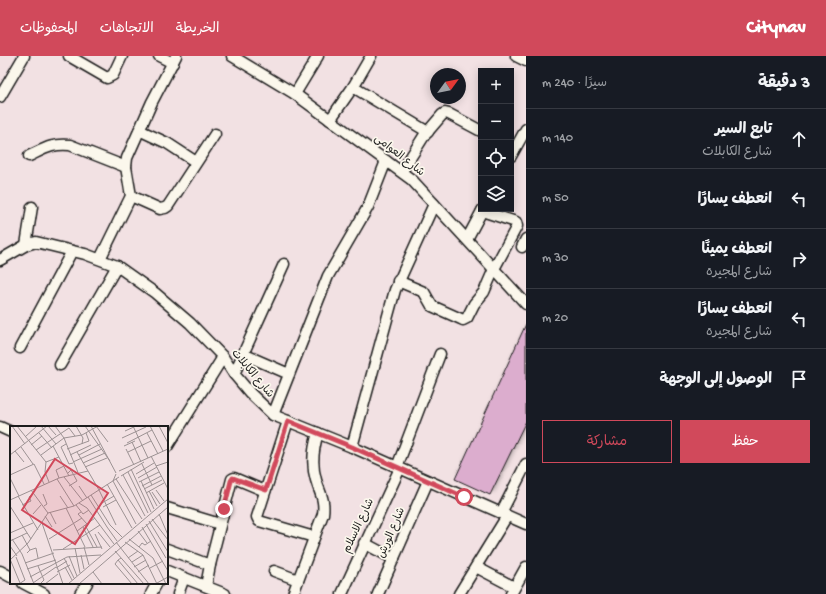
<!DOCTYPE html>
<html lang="ar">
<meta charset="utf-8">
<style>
:root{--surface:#171b24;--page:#20242c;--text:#f1f3f6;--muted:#9ea1a6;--line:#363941;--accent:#d1495b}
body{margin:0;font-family:"Gochi Hand","Playpen Sans Arabic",sans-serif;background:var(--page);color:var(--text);direction:rtl}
.controls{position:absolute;right:12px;top:12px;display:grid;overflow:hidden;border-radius:0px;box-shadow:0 2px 10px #0003}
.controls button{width:36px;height:36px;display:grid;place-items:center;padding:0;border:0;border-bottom:1px solid var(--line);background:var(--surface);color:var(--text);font:20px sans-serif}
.compass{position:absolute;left:430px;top:12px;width:36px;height:36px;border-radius:50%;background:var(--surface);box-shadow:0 2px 10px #0003;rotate:57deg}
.stop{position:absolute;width:12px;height:12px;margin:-9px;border:3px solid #d1495b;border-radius:50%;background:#fff}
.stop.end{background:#d1495b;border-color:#fff;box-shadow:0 1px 4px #0008}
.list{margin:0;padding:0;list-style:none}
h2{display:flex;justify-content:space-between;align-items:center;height:52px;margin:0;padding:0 16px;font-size:17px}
h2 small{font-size:13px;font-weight:400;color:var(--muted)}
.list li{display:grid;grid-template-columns:26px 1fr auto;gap:12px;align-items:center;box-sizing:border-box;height:60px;padding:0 16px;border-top:1px solid var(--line)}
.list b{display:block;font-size:15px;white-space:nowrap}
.list p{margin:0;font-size:13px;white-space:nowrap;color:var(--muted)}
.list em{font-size:13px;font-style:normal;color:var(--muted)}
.actions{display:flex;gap:8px;padding:12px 16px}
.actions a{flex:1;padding:9px 0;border:1px solid var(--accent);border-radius:0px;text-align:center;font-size:14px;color:var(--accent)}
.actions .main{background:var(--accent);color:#fff}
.icon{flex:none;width:22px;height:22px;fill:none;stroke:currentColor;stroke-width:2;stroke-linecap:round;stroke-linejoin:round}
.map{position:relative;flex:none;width:526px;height:538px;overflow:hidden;direction:ltr}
header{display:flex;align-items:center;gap:24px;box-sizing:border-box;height:56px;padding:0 20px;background:var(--accent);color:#fff}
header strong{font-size:19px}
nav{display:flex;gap:22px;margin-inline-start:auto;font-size:14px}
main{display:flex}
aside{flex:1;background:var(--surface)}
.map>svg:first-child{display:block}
.building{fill:#dcadce;stroke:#1c1c1c;filter:url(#shadow)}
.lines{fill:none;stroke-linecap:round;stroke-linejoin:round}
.minor-casing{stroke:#1c1c1c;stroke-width:13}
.minor{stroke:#fbf7ec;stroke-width:10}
.route{stroke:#d1495b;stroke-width:5}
.labels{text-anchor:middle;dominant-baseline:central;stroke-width:3.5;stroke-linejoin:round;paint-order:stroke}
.street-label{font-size:11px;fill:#1c1c1c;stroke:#fbf7ec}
.inset-road{fill:none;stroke:#9c9293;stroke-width:1}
.view{fill:#d1495b;fill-opacity:0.15;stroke:#d1495b;stroke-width:2}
.inset-edge{fill:none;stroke:#1c1c1c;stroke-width:2}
</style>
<header>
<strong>Citynav</strong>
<nav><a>الخريطة</a><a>الاتجاهات</a><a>المحفوظات</a></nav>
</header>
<main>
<aside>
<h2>3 دقيقة<small>سيرًا · 240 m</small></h2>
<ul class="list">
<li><svg class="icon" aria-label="ahead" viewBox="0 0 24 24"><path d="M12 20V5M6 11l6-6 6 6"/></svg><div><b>تابع السير</b><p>شارع الكابلات</p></div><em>140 m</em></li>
<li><svg class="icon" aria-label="left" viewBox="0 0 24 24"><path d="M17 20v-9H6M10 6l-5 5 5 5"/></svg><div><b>انعطف يسارًا</b></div><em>50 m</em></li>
<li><svg class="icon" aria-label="right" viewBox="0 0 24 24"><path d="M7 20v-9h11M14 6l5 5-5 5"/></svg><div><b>انعطف يمينًا</b><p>شارع المجيره</p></div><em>30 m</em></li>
<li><svg class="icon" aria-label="left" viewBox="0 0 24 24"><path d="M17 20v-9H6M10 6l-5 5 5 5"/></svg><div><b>انعطف يسارًا</b><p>شارع المجيره</p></div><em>20 m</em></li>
<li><svg class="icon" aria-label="arrive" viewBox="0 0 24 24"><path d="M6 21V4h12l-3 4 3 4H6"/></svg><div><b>الوصول إلى الوجهة</b></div></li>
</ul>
<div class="actions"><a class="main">حفظ</a><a>مشاركة</a></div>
</aside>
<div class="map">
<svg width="526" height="538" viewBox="0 0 526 538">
<defs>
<filter id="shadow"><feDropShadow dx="3.5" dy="-3.5" stdDeviation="2" flood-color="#0004"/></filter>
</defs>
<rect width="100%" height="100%" fill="#f2e1e3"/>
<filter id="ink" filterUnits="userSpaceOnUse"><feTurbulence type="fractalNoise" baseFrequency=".025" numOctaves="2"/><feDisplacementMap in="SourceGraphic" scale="8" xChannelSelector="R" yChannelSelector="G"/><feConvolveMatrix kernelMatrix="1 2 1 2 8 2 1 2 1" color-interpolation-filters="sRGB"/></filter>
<g filter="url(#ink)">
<!-- building -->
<path class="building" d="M526,268V365L490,439L455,423Z"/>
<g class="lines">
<!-- minor casing -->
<g class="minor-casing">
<g id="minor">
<path d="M69,0L107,22L113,19L122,0"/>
<path d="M159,0L173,7"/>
<path d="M232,0L295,38L412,124L526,248"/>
<path d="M516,0L526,5"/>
<path d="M353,31L428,76"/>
<path d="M295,38L318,0"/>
<path d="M0,41L24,0"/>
<path d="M330,64L353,31L371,0"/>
<path d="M139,74L167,87L196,106"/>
<path d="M29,100C44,93 53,87 70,89L126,111"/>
<path d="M511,100L526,73"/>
<path d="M402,115L424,80L442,59L445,57L449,58L481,75"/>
<path d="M131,140L160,153L165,152L168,150L215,78"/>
<path d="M467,183L483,153"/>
<path d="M26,189L32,151"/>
<path d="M522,191L526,183"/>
<path d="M100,203L131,140L126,111L127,102L152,46L176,0"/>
<path d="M0,204L26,189L36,186L85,198L117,210L155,237L190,267L223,301L234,318L250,337L273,359L352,391L526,468"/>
<path d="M398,225L424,236L432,250L461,263L463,264L467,262L474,248L484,236L494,213L517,170L516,166L482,155"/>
<path d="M20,292L72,195"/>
<path d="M243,298L289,318"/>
<path d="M60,309L117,210"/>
<path d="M234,318L284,208"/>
<path d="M273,359L328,220L368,151L386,105"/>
<path d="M288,365L257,461L259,465L314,481"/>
<path d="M0,371L11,376"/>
<path d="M167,391L223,301"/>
<path d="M352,391L395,234L434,148"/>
<path d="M397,411L440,298"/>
<path d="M167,452L220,468"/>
<path d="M501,457L526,408"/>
<path d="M364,487L394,503"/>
<path d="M167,493L210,509"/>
<path d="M476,511L514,531"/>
<path d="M0,515L11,521"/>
<path d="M167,515L225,538"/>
<path d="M274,515L298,524"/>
<path d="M23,527L44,538"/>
<path d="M206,530L210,509L232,423L234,422L265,435"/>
<path d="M80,538L87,527"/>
<path d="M151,538L157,527"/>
<path d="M178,538L184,522"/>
<path d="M293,538L323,458C325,443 320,438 316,424C311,408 313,393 318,377"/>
<path d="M342,538L400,412"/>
<path d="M378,538L428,425"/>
<path d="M459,538L507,460"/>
<path d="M511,538L526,511"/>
</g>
</g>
<!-- minor -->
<use href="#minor" class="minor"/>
</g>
</g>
<g class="lines" filter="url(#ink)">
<!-- route -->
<path class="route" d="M224,453L231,425L233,422L266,434L288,365L352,391L464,441"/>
</g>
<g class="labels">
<!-- street labels -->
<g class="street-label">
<text transform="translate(399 100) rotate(38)">شارع العوامى</text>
<text transform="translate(252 318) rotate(50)">شارع الكابلات</text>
<text transform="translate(359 470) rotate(-65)">شارع الاسلام</text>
<text transform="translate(392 477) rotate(-67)">شارع الورش</text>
</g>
</g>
<!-- overview -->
<g transform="translate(10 370)">
<rect width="158" height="158" fill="#f2e1e3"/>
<path class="inset-road" d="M2,0L15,18M7,0L36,36L35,46L39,56M31,0L46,18M38,0L46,9M45,0L54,12L69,49M66,0L73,12L72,18M75,0L100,35M81,0L106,47M86,0L98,16M123,0L138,32M140,0L153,25M149,0L158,17M115,5L126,0M29,7L42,22M137,7L148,28M15,11L27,0M112,12L136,1M122,16L131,36M117,17L142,4M56,18L51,21L59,38L63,37M21,19L32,10M43,20L59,50M114,20L125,15M11,21L23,38M57,23L79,15L76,7M116,23L124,39M26,24L59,2L65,10M5,25L14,36M67,26L89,64M118,26L141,15M0,29L37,0M31,29L54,12L72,9L88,0M60,29L81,19M69,29L90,18M141,30L158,63M36,36L49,31M63,36L92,23M73,37L95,27M132,38L142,59M146,40L158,36M75,41L97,32M121,43L141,86M109,45L158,23M118,46L138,87M58,47L61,44L67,55L59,60M106,48L103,55L126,98M126,48L144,37M0,49L24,38L34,58M113,49L135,90M111,50L134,36M54,51L73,75M0,52L9,70M49,52L46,44L54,40M128,52L147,41M47,53L64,80M106,53L132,93M131,55L144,83M129,56L149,46M97,58L122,102M69,60L77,72M132,60L151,50M134,63L152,54M21,64L38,87M89,64L106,99M146,64L154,75M139,65L147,80M142,66L150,78M136,67L154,57M33,68L37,78L34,80M81,69L100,99L112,111M8,70L28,104M50,70L58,82M78,71L97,101M0,74L49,52L78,45M69,77L77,82L104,118M92,77L104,70M12,79L21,75L19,71L23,68M66,79L73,88L79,84M0,80L21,113M93,81L106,74M56,82L75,121M40,86L46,98M71,86L68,88L77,98M23,88L31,79M149,88L158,109M35,90L42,101M142,93L158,114M139,95L158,126M32,97L53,158M136,98L156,132M75,99L87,121M73,101L83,121M97,101L107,115M132,101L158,145M67,105L85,92M128,105L137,117M88,106L100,121M0,107L23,97M85,108L92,123M12,109L20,124L17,127M2,113L12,128L24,158M39,113L72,92M119,113L143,132L156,158M0,115L17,107M106,116L139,158M115,116L133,129L147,158M0,120L7,130M74,121L79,139M129,121L132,117L135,119L141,115M65,122L70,147M53,123L90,99M20,124L26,122L28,132M43,124L92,121M105,125L134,158M71,129L74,143M59,130L67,150M6,131L15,154L9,158M54,132L64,152M111,132L108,134L128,158M118,132L128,125M0,133L10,157M0,134L18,117L38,87L64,80L109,51M108,134L105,138L122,158M122,136L133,129M15,137L44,127M28,140L34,154L30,158M55,141L62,154M124,141L136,134M46,142L57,135M140,142L153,135M17,143L46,134M47,146L60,139M83,146L92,158M128,146L139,139M20,151L57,131L91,129M23,157L46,141M147,157L158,151M35,158L48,148M58,158L158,73M69,158L158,81"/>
<path class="view" d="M45,33L98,67L65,118L12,84Z"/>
<rect width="158" height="158" class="inset-edge"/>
</g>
</svg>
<div class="controls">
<button>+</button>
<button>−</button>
<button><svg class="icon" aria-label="locate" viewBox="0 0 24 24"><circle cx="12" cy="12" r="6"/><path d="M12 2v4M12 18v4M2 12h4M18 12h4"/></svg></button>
<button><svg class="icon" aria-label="layers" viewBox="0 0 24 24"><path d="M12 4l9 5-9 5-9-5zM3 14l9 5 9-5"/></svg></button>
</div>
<svg class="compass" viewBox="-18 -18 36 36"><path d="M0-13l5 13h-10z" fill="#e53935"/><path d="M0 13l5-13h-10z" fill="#9ea1a6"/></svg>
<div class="stop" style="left:464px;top:441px"></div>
<div class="stop end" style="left:224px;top:453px"></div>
</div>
</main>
